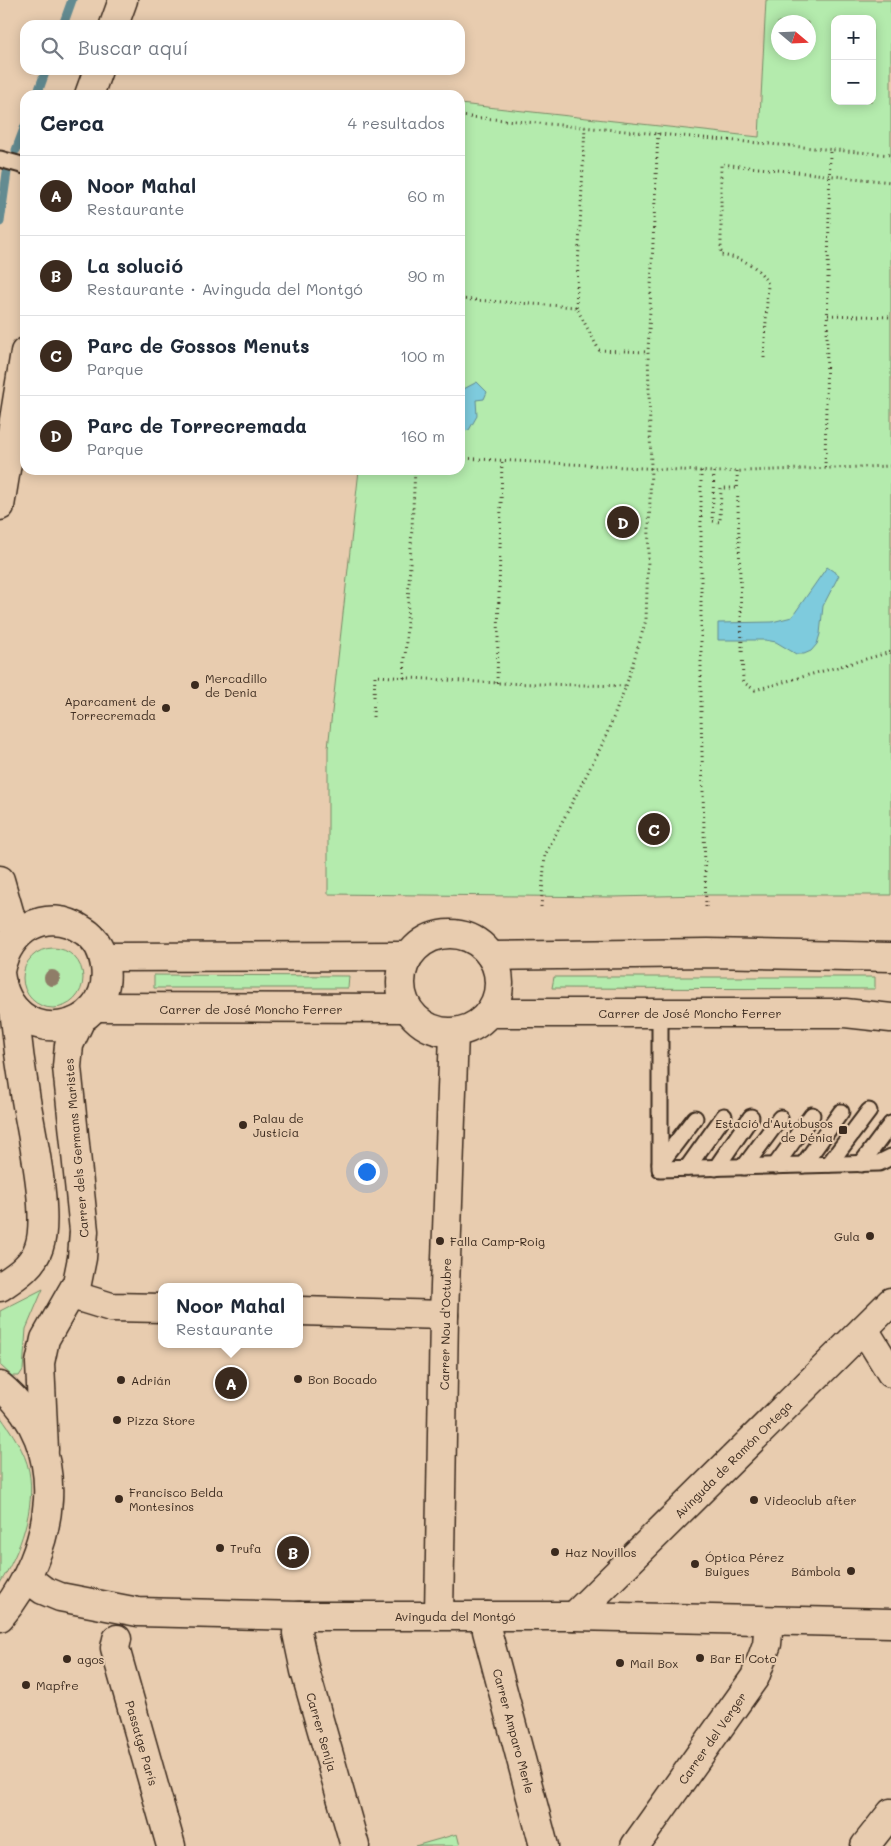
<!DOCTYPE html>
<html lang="es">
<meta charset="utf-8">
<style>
:root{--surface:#fff;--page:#f6f6f7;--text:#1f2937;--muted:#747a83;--line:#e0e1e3;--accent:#3b2a1e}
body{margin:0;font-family:Mali,sans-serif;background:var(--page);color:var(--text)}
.controls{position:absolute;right:15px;top:15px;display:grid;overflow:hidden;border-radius:10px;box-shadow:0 2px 12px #0003}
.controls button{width:45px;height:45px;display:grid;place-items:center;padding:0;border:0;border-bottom:1px solid var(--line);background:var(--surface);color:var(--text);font:25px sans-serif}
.compass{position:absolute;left:771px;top:15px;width:45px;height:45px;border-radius:50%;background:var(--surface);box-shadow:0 2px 12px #0003;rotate:109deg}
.you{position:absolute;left:366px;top:1171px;width:18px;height:18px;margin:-12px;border:4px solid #fff;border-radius:50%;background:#1a73e8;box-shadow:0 0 0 8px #1a73e833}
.badge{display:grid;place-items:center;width:32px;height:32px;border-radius:50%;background:var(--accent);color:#fff;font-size:16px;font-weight:700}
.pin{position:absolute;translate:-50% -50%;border:2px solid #fff;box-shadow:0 1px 5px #0006}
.popup{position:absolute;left:158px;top:1283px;width:145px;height:65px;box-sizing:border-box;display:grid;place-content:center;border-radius:10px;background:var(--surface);filter:drop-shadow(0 1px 4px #0005);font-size:16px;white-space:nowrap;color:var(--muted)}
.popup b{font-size:19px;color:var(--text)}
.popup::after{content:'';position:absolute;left:50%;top:100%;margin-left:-10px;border:10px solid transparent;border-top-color:var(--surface)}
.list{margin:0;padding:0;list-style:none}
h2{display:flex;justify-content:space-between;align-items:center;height:65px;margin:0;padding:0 20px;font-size:21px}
h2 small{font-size:16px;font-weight:400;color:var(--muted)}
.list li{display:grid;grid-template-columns:32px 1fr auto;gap:15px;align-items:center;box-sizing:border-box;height:80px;padding:0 20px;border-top:1px solid var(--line)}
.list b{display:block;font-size:19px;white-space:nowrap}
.list p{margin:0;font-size:16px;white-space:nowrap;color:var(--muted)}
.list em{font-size:16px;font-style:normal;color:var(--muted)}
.icon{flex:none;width:28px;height:28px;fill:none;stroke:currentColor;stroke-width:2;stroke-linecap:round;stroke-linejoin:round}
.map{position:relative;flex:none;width:891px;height:1846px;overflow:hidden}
.search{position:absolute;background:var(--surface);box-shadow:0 2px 12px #0003;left:20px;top:20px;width:445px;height:55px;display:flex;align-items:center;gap:12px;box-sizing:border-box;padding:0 18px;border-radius:15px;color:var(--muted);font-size:19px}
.panel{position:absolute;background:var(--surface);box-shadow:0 2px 12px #0003;left:20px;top:90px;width:445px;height:385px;border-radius:15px}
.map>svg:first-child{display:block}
.green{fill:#b4ebad;stroke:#788a66;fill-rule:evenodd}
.water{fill:#7ecbdd;stroke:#638b91}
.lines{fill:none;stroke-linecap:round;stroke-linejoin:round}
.stream{stroke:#638b91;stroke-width:9}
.lane-casing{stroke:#3b2a1e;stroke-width:19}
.street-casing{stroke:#3b2a1e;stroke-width:31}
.secondary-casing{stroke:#3b2a1e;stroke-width:31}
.path{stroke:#3b2a1e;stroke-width:3;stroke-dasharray:1 4;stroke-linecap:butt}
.lane{stroke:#e8ccaf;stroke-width:15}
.street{stroke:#e8ccaf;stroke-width:28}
.secondary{stroke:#e8ccaf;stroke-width:28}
.tree{fill:#8f7d67}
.poi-dot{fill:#3b2a1e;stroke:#e8ccaf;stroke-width:2}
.labels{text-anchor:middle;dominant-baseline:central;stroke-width:4;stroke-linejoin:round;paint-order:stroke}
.poi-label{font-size:12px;fill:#3b2a1e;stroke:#e8ccaf;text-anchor:start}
.street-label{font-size:12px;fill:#3b2a1e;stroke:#e8ccaf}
</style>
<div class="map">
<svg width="891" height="1846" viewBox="0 0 891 1846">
<rect width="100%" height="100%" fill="#e8ccaf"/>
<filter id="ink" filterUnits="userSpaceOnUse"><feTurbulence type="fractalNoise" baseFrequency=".02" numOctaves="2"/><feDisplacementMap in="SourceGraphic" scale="10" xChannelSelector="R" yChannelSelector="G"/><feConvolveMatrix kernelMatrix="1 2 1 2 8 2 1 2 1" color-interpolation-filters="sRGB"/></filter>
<g filter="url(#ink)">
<!-- green -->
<g class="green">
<path d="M766,0H891V895H705L613,897L328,894V748L359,470H460V104L759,137ZM835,19H872V101H835ZM778,22H808V52H778Z"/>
<circle cx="53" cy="978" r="30"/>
<path d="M154,975L349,976L348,988H154Z"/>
<path d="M554,977H875V989L552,988Z"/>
<path d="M43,1289L26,1329L23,1370L19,1376H12L0,1365V1311Z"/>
<path d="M0,1416C12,1433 25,1451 29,1471C36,1507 20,1553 0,1583Z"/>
<path d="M457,1834L460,1846H415Z"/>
</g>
<!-- water -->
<g class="water">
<path d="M477,382L487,392L484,399L476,400L477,416L469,430L460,432V391Z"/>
<path d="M827,567L839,575L823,606L820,634L817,644L811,651L804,654H796L776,642L765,640H718V623L772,622L792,617Z"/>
</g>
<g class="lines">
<!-- stream -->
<g class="stream">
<path d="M63,25L72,0"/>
<path d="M37,95L46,70"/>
<path d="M16,150L25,126"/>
<path d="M0,222L7,172"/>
</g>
<!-- lane casing -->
<g class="lane-casing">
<g id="lane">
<path d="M0,159L25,166"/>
<path d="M660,1013V1169L879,1163L891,1157"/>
<path d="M660,1164L695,1118"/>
<path d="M829,1164L869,1111"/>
<path d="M861,1164L891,1124"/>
<path d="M803,1165L841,1112"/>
<path d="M775,1166L812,1115"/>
<path d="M744,1167L780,1118"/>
<path d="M687,1168L724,1116"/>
<path d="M716,1168L751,1117"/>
</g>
</g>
<!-- street casing -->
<g class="street-casing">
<g id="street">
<path d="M114,25L123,0"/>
<path d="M89,95L98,70"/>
<path d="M0,506L25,352"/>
<path d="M0,880L16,936"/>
<circle cx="450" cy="983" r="49"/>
<path d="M491,956L708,953L891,957"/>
<path d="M104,957L408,956"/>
<path d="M0,971C8,930 46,905 84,931C96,938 103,952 105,966C115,1035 10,1054 0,973"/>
<path d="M95,1007L407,1008"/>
<path d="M489,1013H845L891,1018"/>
<path d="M0,1287C15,1277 33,1266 39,1247C50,1215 32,1135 26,1100C21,1070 17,1040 14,1009"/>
<path d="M72,1295L111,1307L162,1308"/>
<path d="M300,1311L444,1315"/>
<path d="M864,1329L891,1373"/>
<path d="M44,1450L40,1363L45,1339L77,1283L82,1258L84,1231L67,1067L69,1045L81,1019"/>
<path d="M439,1615L444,1315L454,1033"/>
<path d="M299,1616L297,1633L305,1671L355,1846"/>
<path d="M487,1616V1631L544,1846"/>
<path d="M574,1616L891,1302"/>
<path d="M117,1639L115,1648L171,1846"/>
<path d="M635,1846L755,1677L767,1644L769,1621"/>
</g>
</g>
<!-- secondary casing -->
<g class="secondary-casing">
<g id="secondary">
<path d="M0,1386C73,1446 55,1552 0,1617"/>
<path d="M27,1578L43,1590L60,1597L138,1612L299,1616H574L891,1623"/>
<path d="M865,1846L891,1813"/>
</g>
</g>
<!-- path -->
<g class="path">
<path d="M460,116L891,155"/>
<path d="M460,299L576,307L599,350L648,352"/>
<path d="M576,307L585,127"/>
<path d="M828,315L891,317"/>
<path d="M764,358L768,284C758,265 742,258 721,255V164L891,182"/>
<path d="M460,458L716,472L891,466"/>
<path d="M825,468L830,149"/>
<path d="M701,471V714L706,907"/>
<path d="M737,471L743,682L755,690L891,652"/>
<path d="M714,472L712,521L720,522L721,488H737"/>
<path d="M404,678L415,470"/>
<path d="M497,683L502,460"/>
<path d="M373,717L375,676L497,683L626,686"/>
<path d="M541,907L545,855L604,741L626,686L646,620L651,468L648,352L658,133"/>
</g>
<!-- lane -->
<use href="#lane" class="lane"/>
<!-- street -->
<use href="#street" class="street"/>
<!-- secondary -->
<use href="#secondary" class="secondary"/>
</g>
<!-- trees -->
<circle class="tree" cx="52" cy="978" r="8"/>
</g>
<!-- markers -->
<g class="poi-dot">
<circle cx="195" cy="685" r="5"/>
<circle cx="166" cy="708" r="5"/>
<circle cx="243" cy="1125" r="5"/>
<rect x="838" y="1125" width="10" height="10" rx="2.5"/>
<circle cx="870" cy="1236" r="5"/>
<circle cx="440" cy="1241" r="5"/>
<circle cx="298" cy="1379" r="5"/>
<circle cx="121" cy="1380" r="5"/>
<circle cx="117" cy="1420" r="5"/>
<circle cx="119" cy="1499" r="5"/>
<circle cx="754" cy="1500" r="5"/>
<circle cx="220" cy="1548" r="5"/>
<circle cx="555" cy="1552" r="5"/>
<circle cx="695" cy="1564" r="5"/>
<circle cx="851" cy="1571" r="5"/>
<circle cx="700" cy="1658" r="5"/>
<circle cx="67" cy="1659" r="5"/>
<circle cx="620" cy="1663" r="5"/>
<circle cx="26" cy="1685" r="5"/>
</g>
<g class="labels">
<!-- poi labels -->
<g class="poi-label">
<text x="205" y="678">Mercadillo<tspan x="205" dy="14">de Denia</tspan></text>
<text x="156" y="701" text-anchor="end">Aparcament de<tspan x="156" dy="14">Torrecremada</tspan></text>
<text x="253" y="1118">Palau de<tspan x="253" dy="14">Justicia</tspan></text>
<text x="833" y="1123" text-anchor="end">Estació d'Autobusos<tspan x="833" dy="14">de Dénia</tspan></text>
<text x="860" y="1236" text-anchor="end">Gula</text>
<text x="450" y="1241">Falla Camp-Roig</text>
<text x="308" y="1379">Bon Bocado</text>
<text x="131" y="1380">Adrián</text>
<text x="127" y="1420">Pizza Store</text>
<text x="129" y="1492">Francisco Belda<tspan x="129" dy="14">Montesinos</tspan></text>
<text x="764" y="1500">Videoclub after</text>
<text x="230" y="1548">Trufa</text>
<text x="565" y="1552">Haz Novillos</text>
<text x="705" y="1557">Óptica Pérez<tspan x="705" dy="14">Buigues</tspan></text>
<text x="841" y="1571" text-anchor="end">Bámbola</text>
<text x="710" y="1658">Bar El Coto</text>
<text x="77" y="1659">agos</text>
<text x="630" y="1663">Mail Box</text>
<text x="36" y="1685">Mapfre</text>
</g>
<!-- street labels -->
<g class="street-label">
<text x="251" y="1009">Carrer de José Moncho Ferrer</text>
<text x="690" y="1013">Carrer de José Moncho Ferrer</text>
<text transform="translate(76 1148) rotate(-95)">Carrer dels Germans Maristes</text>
<text transform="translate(445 1324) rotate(-89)">Carrer Nou d’Octubre</text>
<text transform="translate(733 1459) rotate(-45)">Avinguda de Ramón Ortega</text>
<text x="455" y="1616">Avinguda del Montgó</text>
<text transform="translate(514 1731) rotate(75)">Carrer Amparo Merle</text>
<text transform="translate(322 1732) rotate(74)">Carrer Senija</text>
<text transform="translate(712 1738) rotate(-55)">Carrer del Verger</text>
<text transform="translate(142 1743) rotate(74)">Passatge París</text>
</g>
</g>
</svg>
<div class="controls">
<button>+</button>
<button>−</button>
</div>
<svg class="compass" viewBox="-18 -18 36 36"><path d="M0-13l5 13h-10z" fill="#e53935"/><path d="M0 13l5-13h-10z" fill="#747a83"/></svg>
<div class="you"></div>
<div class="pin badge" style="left:231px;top:1383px">A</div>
<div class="popup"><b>Noor Mahal</b>Restaurante</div>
<div class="pin badge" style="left:293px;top:1552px">B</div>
<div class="pin badge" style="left:654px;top:829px">C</div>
<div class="pin badge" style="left:623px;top:522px">D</div>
<div class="search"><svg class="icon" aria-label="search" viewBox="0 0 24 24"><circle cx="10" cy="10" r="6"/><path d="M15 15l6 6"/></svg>Buscar aquí</div>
<section class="panel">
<h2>Cerca<small>4 resultados</small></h2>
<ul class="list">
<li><span class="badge">A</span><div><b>Noor Mahal</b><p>Restaurante</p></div><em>60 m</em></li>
<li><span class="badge">B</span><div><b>La solució</b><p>Restaurante · Avinguda del Montgó</p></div><em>90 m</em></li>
<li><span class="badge">C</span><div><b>Parc de Gossos Menuts</b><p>Parque</p></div><em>100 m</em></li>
<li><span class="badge">D</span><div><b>Parc de Torrecremada</b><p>Parque</p></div><em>160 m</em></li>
</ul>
</section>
</div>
